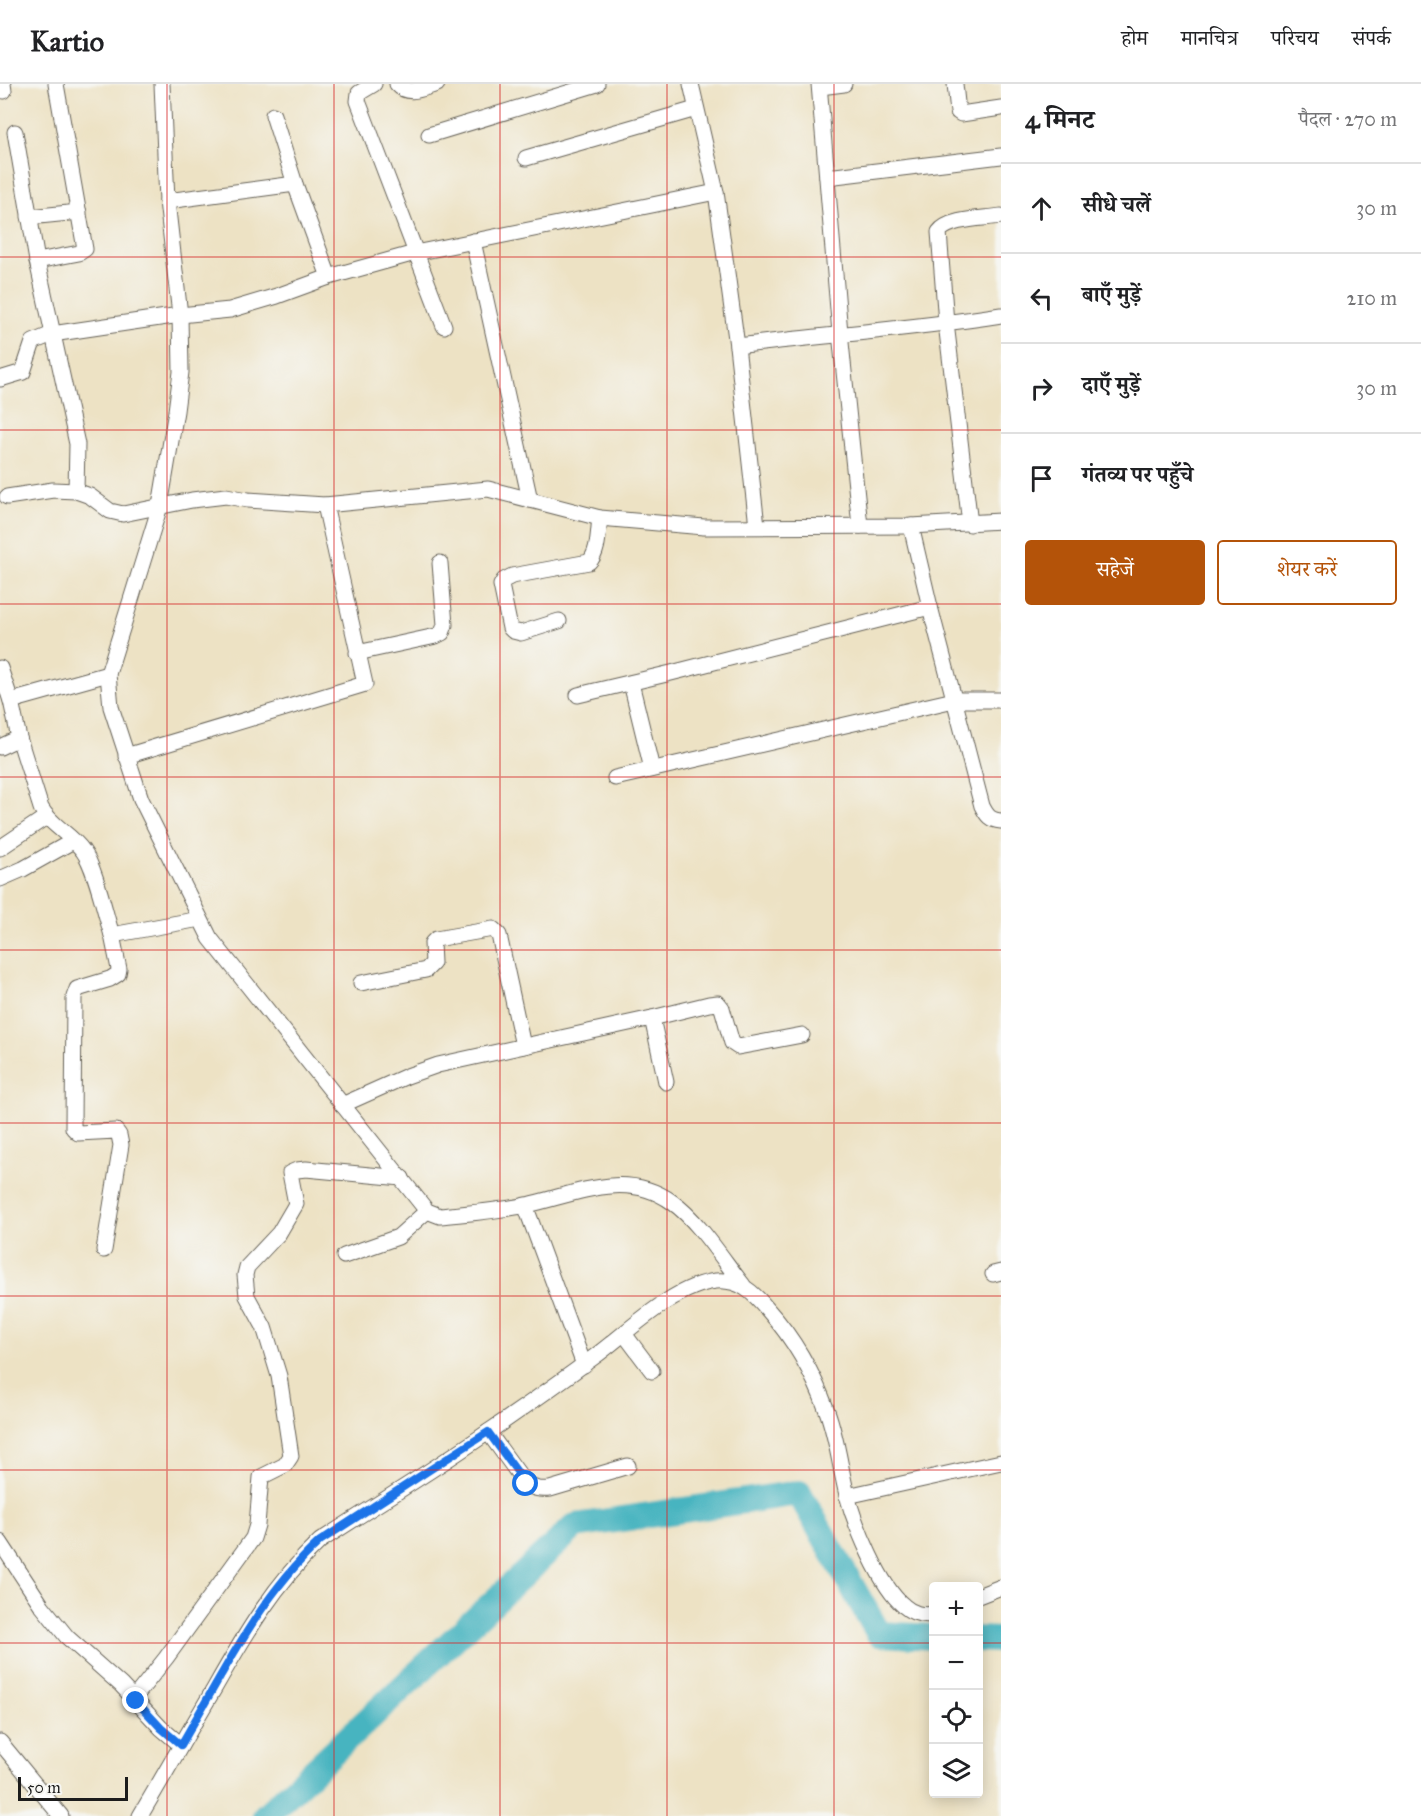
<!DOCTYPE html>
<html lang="hi">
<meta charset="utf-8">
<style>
:root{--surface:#fff;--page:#f6f6f6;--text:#202124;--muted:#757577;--line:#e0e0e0;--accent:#b45309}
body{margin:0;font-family:"IM FELL Great Primer","Noto Serif Devanagari",serif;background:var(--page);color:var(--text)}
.controls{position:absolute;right:18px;bottom:18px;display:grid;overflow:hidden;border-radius:6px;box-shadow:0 3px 15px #0003}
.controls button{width:54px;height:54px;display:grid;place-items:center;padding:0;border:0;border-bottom:2px solid var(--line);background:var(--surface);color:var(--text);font:30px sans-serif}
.scale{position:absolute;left:18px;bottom:15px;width:110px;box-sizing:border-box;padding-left:6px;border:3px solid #1c1c1c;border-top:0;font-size:16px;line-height:21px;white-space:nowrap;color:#1c1c1c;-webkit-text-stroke:4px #f6f6f2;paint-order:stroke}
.stop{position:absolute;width:18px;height:18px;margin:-14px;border:4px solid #1a73e8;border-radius:50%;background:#fff}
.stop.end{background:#1a73e8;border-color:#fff;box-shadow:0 2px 6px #0008}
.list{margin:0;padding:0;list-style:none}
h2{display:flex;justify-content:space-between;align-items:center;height:78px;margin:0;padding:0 24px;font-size:26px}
h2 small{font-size:20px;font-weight:400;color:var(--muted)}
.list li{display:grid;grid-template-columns:39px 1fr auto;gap:18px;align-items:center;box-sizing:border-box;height:90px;padding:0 24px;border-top:2px solid var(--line)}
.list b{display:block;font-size:22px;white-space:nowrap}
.list em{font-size:20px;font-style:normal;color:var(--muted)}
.actions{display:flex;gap:12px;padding:18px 24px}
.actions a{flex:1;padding:14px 0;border:2px solid var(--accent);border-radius:6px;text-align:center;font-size:21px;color:var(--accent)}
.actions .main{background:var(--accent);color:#fff}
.icon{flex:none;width:33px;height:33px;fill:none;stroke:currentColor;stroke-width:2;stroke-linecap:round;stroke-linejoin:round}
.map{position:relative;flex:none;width:1001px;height:1732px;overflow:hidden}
header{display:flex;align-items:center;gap:36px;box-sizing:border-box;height:84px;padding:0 30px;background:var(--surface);border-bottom:2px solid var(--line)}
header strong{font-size:28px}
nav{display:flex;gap:33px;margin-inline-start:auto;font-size:21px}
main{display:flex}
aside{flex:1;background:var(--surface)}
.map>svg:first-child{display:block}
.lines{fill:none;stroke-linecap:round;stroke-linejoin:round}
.river{stroke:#46b4c0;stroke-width:26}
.minor-casing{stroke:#656157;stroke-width:17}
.minor{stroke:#fff;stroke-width:15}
.route{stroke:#1a73e8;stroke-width:8}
.grid{fill:none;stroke:#d62828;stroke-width:1.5;stroke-opacity:0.55}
</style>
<header>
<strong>Kartio</strong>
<nav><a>होम</a><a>मानचित्र</a><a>परिचय</a><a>संपर्क</a></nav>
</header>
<main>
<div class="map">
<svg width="1001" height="1732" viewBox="0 0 1001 1732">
<rect width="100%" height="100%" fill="#f6f6f2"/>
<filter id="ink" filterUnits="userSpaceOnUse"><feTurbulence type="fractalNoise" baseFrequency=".0167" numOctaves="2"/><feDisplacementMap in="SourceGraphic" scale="12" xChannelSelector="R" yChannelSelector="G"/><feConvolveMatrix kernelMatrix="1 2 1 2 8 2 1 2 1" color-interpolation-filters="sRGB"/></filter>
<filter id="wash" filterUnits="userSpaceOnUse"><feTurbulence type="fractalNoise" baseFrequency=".008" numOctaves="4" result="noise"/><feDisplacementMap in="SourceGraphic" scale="24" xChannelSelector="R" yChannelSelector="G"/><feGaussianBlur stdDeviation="1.35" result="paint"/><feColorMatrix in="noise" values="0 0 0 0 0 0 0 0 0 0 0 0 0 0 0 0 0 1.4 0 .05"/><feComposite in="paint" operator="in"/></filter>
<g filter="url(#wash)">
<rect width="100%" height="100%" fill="#ede2c4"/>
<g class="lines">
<!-- river -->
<g class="river">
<path d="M978,1555L1001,1556"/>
<path d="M265,1732L575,1442L799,1409L879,1550L934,1553"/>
</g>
</g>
</g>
<g filter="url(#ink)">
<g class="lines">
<!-- minor casing -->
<g class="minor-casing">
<g id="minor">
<path d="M3,0L4,7"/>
<path d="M162,0L167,117L180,231L181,288L176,327L160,422L108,590L111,623L141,715L210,854L427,1127L440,1132C469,1129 499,1127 527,1121C576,1110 626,1085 672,1118C698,1136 723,1176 743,1201"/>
<path d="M374,0L359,9L358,17L444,242"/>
<path d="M397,0C408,13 423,4 437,0"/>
<path d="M691,0L716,108L737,262L757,442"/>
<path d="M819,0L840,249L860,442"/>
<path d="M955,0L958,28L961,30L1001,24"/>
<path d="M820,3L844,0"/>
<path d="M273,31L295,100L329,193"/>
<path d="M15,48L37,177L77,360L76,407"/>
<path d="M429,51L597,0"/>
<path d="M526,74L696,25"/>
<path d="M827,93L1001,72"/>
<path d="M167,117L295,100"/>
<path d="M29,133L79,128"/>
<path d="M473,157L530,416"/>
<path d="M37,177L79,169L85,165L56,0"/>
<path d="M737,262C825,251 914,245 1001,231"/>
<path d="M0,295L23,288L33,258L52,250L180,231L230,226L277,212L329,193L415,169L716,108"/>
<path d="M7,413L53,406L76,407L90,412L110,427L123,430L192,416L226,412L248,416L325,421L488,405L600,434L704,443L911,442L1001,437"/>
<path d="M970,440L946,239L939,148C949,134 984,135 1001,132"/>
<path d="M911,442L930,523L982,722C987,732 990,736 1001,737"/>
<path d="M559,537L521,549L513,547L510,544L501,501L504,496L512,492L589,478C599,468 598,447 600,434"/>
<path d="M357,569L436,552L442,549L445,541L440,479"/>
<path d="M0,584L11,617L19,654L0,663"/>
<path d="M631,599L652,685"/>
<path d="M578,611L671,589L930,523"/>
<path d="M11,617L108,590"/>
<path d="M19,654L41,724C51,742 71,750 83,767C95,783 105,829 112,851L200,835"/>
<path d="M126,672L365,600L325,421"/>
<path d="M615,694L954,616H1001"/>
<path d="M0,764L46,733"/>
<path d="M0,795L23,785L73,757"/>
<path d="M361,899L426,886L433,879L432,859L436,855L493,845L499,851L523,962"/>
<path d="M652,934L666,998"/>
<path d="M342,1021L407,992L438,981L652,934L709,920L718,919L722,924L732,959L738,963L802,951"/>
<path d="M525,1121L584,1281"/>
<path d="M104,1166L121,1061L119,1051L116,1047L78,1049L73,1044L74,913L77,905L110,895L118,890L119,885L112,851"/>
<path d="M344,1172L398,1153L427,1127"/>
<path d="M993,1190L1001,1188"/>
<path d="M625,1251L652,1287"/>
<path d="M488,1348L526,1400C535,1405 540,1406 550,1405L628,1382"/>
<path d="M847,1412L1001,1378"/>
<path d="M0,1458L42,1522L67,1553L121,1601L161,1644L181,1661"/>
<path d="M978,1512L1001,1503"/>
<path d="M134,1614L166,1574L253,1454L257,1441L261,1393L285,1381L291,1372L279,1292L264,1243L247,1212L245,1191L247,1183L279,1149L296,1120L290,1089L297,1086L306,1085L402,1094"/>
<path d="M0,1658L61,1732"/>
<path d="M140,1732C165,1690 189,1647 214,1605C244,1552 275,1499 320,1457C377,1420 435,1385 491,1346C526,1322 560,1298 594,1273C628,1248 673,1202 716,1197C740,1195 754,1209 768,1226C794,1255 814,1291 827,1327C837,1354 840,1383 847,1411C855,1441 880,1503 904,1522C913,1530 922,1532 934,1530"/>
</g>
</g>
<!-- minor -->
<use href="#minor" class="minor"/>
</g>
</g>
<g class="lines" filter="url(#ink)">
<!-- route -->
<path class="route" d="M136,1617L161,1644L181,1661C222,1591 259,1513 320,1457L488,1348L526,1400"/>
</g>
<!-- grid -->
<path class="grid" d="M167,0V1732M334,0V1732M500,0V1732M667,0V1732M834,0V1732M0,173H1001M0,346H1001M0,520H1001M0,693H1001M0,866H1001M0,1039H1001M0,1212H1001M0,1386H1001M0,1559H934M978,1559H1001"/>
</svg>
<div class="controls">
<button>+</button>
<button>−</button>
<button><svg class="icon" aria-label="locate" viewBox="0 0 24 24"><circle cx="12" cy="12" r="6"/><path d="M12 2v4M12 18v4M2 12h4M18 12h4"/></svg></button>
<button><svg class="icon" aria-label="layers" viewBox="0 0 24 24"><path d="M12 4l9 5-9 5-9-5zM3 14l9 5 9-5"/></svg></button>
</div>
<div class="scale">50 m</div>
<div class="stop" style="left:526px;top:1400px"></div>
<div class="stop end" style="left:136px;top:1617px"></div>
</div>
<aside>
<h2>4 मिनट<small>पैदल · 270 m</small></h2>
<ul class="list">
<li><svg class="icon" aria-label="ahead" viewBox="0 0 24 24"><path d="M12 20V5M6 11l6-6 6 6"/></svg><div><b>सीधे चलें</b></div><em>30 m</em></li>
<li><svg class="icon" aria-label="left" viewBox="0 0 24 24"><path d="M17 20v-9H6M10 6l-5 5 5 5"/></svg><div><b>बाएँ मुड़ें</b></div><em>210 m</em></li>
<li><svg class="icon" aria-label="right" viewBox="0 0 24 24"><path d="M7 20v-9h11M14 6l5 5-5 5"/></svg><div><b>दाएँ मुड़ें</b></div><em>30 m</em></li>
<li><svg class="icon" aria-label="arrive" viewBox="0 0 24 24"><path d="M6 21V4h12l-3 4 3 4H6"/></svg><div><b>गंतव्य पर पहुँचे</b></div></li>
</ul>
<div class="actions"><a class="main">सहेजें</a><a>शेयर करें</a></div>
</aside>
</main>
